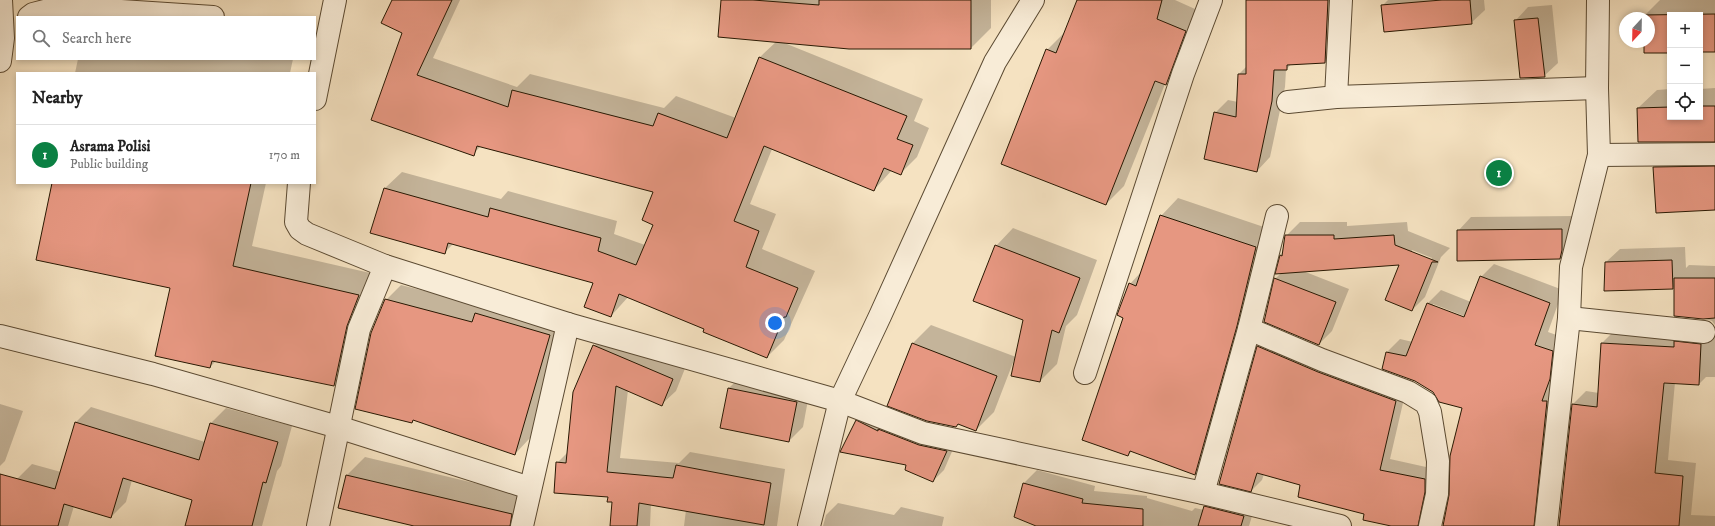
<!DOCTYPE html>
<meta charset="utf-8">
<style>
:root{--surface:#fff;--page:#f6f6f6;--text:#222;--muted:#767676;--line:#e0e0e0;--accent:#0b8043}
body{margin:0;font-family:"IM FELL DW Pica",serif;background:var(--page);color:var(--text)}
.controls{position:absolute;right:12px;top:12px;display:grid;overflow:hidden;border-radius:0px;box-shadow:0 2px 6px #0003}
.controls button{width:36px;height:36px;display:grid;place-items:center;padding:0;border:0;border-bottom:1px solid var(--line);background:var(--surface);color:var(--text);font:20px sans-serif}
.compass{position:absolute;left:1619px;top:12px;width:36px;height:36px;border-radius:50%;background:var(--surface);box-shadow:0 2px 6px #0003;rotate:202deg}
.you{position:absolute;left:775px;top:323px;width:14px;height:14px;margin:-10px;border:3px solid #fff;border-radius:50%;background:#1a73e8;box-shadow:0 0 0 6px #1a73e833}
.badge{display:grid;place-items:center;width:26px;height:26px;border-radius:50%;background:var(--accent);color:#fff;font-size:13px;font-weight:700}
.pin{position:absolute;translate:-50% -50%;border:2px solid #fff;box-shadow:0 1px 4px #0006}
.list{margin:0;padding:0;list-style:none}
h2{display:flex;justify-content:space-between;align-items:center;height:52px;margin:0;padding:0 16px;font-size:17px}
h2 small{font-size:13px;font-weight:400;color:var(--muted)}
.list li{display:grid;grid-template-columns:26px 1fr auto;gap:12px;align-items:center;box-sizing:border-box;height:60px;padding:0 16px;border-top:1px solid var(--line)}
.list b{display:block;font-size:15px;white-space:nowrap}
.list p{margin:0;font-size:13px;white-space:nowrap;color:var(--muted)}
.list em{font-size:13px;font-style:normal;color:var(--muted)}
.icon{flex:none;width:22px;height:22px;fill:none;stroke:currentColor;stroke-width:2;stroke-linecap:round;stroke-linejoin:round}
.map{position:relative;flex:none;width:1715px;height:526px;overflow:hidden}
.search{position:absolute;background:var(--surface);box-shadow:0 2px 6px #0003;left:16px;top:16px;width:300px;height:44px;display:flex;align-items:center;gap:10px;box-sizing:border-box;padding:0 14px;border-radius:0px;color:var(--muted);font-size:15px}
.panel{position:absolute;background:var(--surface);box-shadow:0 2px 6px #0003;left:16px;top:72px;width:300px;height:112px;border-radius:0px}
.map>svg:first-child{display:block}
.shadow{fill:#0003;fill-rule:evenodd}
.building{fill:#e69781;stroke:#281802}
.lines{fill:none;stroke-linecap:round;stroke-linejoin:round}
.minor-casing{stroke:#5b4a32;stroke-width:24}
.minor{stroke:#f8ecd7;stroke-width:22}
</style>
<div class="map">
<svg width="1715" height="526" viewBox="0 0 1715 526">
<rect width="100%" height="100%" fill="#f5e2c1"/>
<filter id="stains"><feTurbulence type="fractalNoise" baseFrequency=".005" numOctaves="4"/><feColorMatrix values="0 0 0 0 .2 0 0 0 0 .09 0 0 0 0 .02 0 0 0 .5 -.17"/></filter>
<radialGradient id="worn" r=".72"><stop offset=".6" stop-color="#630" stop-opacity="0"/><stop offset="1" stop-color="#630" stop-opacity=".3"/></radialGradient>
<!-- shadow -->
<g class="shadow">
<path d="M393,0H460L433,58L517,87L530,74L664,108L676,96L736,118L760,57L777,41L722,0H991V28L971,48L782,42L923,99L914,121L929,128L917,157L900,174L892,170L874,190L772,149L750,204L776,214L762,249L815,271L784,340L767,357L629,296L611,316L594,282L454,243L444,253L384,189L402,172L501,199L508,191L617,221L614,234L645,245L654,224V191L481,146L473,154L373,119L403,32Z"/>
<path d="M1078,0H1175L1204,13L1183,66L1165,84L1124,186L1106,204L1047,50L1066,31Z"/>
<path d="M1247,0H1341L1338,49L1325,62L1292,63L1286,70L1285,87L1270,157L1257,171L1215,113L1228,100L1238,102L1239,74L1247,66Z"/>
<path d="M1388,0H1484L1485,10L1471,23L1382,6Z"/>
<path d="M1660,0H1715V51H1700V15H1670V52L1645,42H1649V18H1644V16Z"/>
<path d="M1552,5L1558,63L1544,76L1515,21L1528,7Z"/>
<path d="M78,59H293L290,73H75Z"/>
<path d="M1715,88V141L1638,108L1657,90L1670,89V117H1700V89Z"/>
<path d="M1673,149H1715V209L1654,167Z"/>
<path d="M53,183H266L252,246L379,275L354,365L334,385L216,361L210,367L172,287Z"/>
<path d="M1178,198L1273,230L1212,457L1195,474L1132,451L1128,455L1124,317L1130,284L1142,271L1161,216Z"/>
<path d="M1575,216L1573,245L1560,258L1458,231L1471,217Z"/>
<path d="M1300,222H1347V226L1407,222L1408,231L1450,248L1441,257L1425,297L1412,310L1401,264L1303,271L1349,289L1332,331L1319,344L1275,279L1281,273V256L1286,236ZM1412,250L1432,258L1431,260L1412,252Z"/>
<path d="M1013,228L1097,260L1077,315L1066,326L1057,364L1040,381L1014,360L994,412L976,430L959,424L956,426L912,344L931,325L1016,357L1024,319L996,246Z"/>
<path d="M1685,247L1686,268L1689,265L1715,266V325L1712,321L1706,319L1675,285L1673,288L1606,262L1620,249Z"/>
<path d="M1494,264L1563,290L1548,332L1565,338L1551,523L1559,526H1444L1450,497L1464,407L1415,380L1383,368L1387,352L1400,339L1413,342L1428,303L1441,290L1471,302L1481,277ZM1433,304L1469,318L1468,320L1433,306Z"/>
<path d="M401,285L484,306L565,320L530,438L515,454L414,419L411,422L386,300Z"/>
<path d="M1688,329L1715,332V377H1706L1699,384L1675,382L1668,460L1696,463L1691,515L1715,516V526H1560L1573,404L1586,391L1599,393L1602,343L1615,330Z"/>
<path d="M608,332L686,366L676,391L662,404L628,390L620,458L679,463L690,452L785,469L777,526H684L686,510L651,504L650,526H611L613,501L609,496L557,463L568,452L594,346Z"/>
<path d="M1269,336L1406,390L1390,459L1435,469L1425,526H1396L1302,485L1264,474L1262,480L1251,491L1258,347Z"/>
<path d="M742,375L810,389L803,427L789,441L728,389Z"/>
<path d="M0,404L23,411L5,461L0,466Z"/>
<path d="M91,407L205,442L211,423L226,408L292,426L281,466L277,471L262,526H186L193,499L132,480L126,502L111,517L74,506L68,526H4L17,479L32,464L61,472L76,422Z"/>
<path d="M868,410L957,440L944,470L933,481L907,464L857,421Z"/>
<path d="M365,457L520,494L512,526H418L347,475Z"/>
<path d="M1037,470L1095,486L1094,491L1147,496V498L1192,511L1195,508L1204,510L1218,494L1256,503L1249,526H1039L1015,516L1024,483Z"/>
<path d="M838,503L894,515L901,507L944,517L942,526H823L826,515Z"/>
</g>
<!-- building -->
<g class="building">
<path d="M392,0H452L417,75L508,107L512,90L653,126L658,113L727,138L759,57L907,116L897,139L913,145L901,175L884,168L874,191L764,146L734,221L759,231L746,267L798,288L786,317H784L767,358L703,332L704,329L619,294L611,317L584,307L593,283L448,243L445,254L370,233L384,188L488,217L490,208L601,238L598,251L636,265L653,225L642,220L653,192L477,146L474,156L371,120L402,33L381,23Z"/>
<path d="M721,0H753L819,5V0H971V49H849L718,37Z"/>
<path d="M1077,0H1162L1157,19L1186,31L1166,85L1155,81L1106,205L1001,164L1046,49L1056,53Z"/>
<path d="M1246,0H1328L1325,63L1287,65V70H1274L1272,101L1257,172L1204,159L1214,112L1236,117L1238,74H1246Z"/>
<path d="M1442,0H1470L1472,24L1384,32L1381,5Z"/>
<path d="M1715,14V52H1700V15H1670V53H1644V42H1649V18H1643V15Z"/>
<path d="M1538,18L1545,77L1520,78L1514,20Z"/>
<path d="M1700,106H1715V142H1638L1637,108L1670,107V117H1700Z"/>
<path d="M1715,166V210L1656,213L1653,167Z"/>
<path d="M52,183H251L233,266L359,295L347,326L334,386L212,361L210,368L155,356L170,288L36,260Z"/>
<path d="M1160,215L1256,247L1237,326L1195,475L1130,451L1128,456L1082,440L1123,318L1117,315L1129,283L1136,286Z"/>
<path d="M1562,229V250L1560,259L1457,261V230Z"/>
<path d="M1285,235H1334V239L1394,235L1395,245L1438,262H1432L1412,311L1385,300L1399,265L1275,274L1280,255L1282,256Z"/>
<path d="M995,245L1080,278L1059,333L1052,330L1040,382L1011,376L1023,320L973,301Z"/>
<path d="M1672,260L1673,289L1604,291L1605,262Z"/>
<path d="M1480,276L1550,303L1535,345L1553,351L1550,379L1542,401H1547L1534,526H1443L1449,495L1450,456L1462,408L1439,402L1433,392L1415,381L1382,369L1386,352L1406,356L1427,303L1464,317Z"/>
<path d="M1274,278L1336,302L1319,345L1264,322Z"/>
<path d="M1674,278H1715V318L1703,319L1674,316Z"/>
<path d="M385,299L472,322L475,313L550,335L515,455L413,420L412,423L355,409L371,333Z"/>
<path d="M1674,341L1701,344L1699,385L1664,383L1655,473L1683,476L1679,526H1559L1572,404L1597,407L1601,343L1674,347Z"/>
<path d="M912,343L997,376L976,431L958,424L956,427L927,421L887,406Z"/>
<path d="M593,345L673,379L662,406L616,386L607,472L673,478L676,465L771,483L764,525L639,503L637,526H610L612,502H607L608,497L554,493L556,462L566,463L573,392Z"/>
<path d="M1257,346L1318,372L1396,401L1380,470L1425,479V492L1418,526H1391L1363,520L1364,514L1298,497L1300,485L1257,473L1251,492L1219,484Z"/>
<path d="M728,388L797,402L789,442L720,428Z"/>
<path d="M856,420L878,431V429L919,445L947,451L933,482L905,470L906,465L840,452Z"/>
<path d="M75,422L199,460L210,423L278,442L266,483L263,482L252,526H185L192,500L123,478L111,518L64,504L58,526H0V474L55,489Z"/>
<path d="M346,475L512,514L510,526H414L338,508Z"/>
<path d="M1023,483L1083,499L1082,503L1143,509V526H1036L1014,517Z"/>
<path d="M1204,506L1244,516L1241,526H1198Z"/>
</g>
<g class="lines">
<!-- minor casing -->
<g class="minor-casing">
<g id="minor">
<path d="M29,17L33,14L60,7L213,17"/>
<path d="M0,61L3,38L1,0"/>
<path d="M1336,97L1341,0"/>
<path d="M315,99L335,0"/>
<path d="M1288,102L1336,97L1597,88"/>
<path d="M1599,155L1715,154"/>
<path d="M299,183L296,222L300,229L307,234L385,266L568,324L840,401L923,433L1203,493L1340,526"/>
<path d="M1569,318L1704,332"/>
<path d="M1249,329L1322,360L1408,392L1426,403L1430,412L1438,461L1437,494L1430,526"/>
<path d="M0,336L153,374L338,427L530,488"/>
<path d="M1085,373L1183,74L1211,0"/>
<path d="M1203,493L1249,329L1277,216"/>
<path d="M318,526L359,329L385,266"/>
<path d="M522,526L568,324"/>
<path d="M809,526L840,401L880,316L995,62L1033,0"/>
<path d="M1546,526L1569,318L1571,267L1599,155L1597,88L1598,0"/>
</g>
</g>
<!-- minor -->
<use href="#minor" class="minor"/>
</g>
<rect width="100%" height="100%" filter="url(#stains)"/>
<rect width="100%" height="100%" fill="url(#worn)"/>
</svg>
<div class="controls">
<button>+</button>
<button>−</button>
<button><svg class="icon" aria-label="locate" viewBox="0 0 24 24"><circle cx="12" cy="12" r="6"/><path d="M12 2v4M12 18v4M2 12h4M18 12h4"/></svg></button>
</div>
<svg class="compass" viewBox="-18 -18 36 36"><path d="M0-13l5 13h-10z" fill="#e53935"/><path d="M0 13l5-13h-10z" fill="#767676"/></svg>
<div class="you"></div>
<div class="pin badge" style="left:1499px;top:173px">1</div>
<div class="search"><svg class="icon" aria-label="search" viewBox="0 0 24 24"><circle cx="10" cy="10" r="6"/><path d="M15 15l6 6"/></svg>Search here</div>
<section class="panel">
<h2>Nearby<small></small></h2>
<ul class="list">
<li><span class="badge">1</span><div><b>Asrama Polisi</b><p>Public building</p></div><em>170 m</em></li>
</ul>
</section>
</div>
